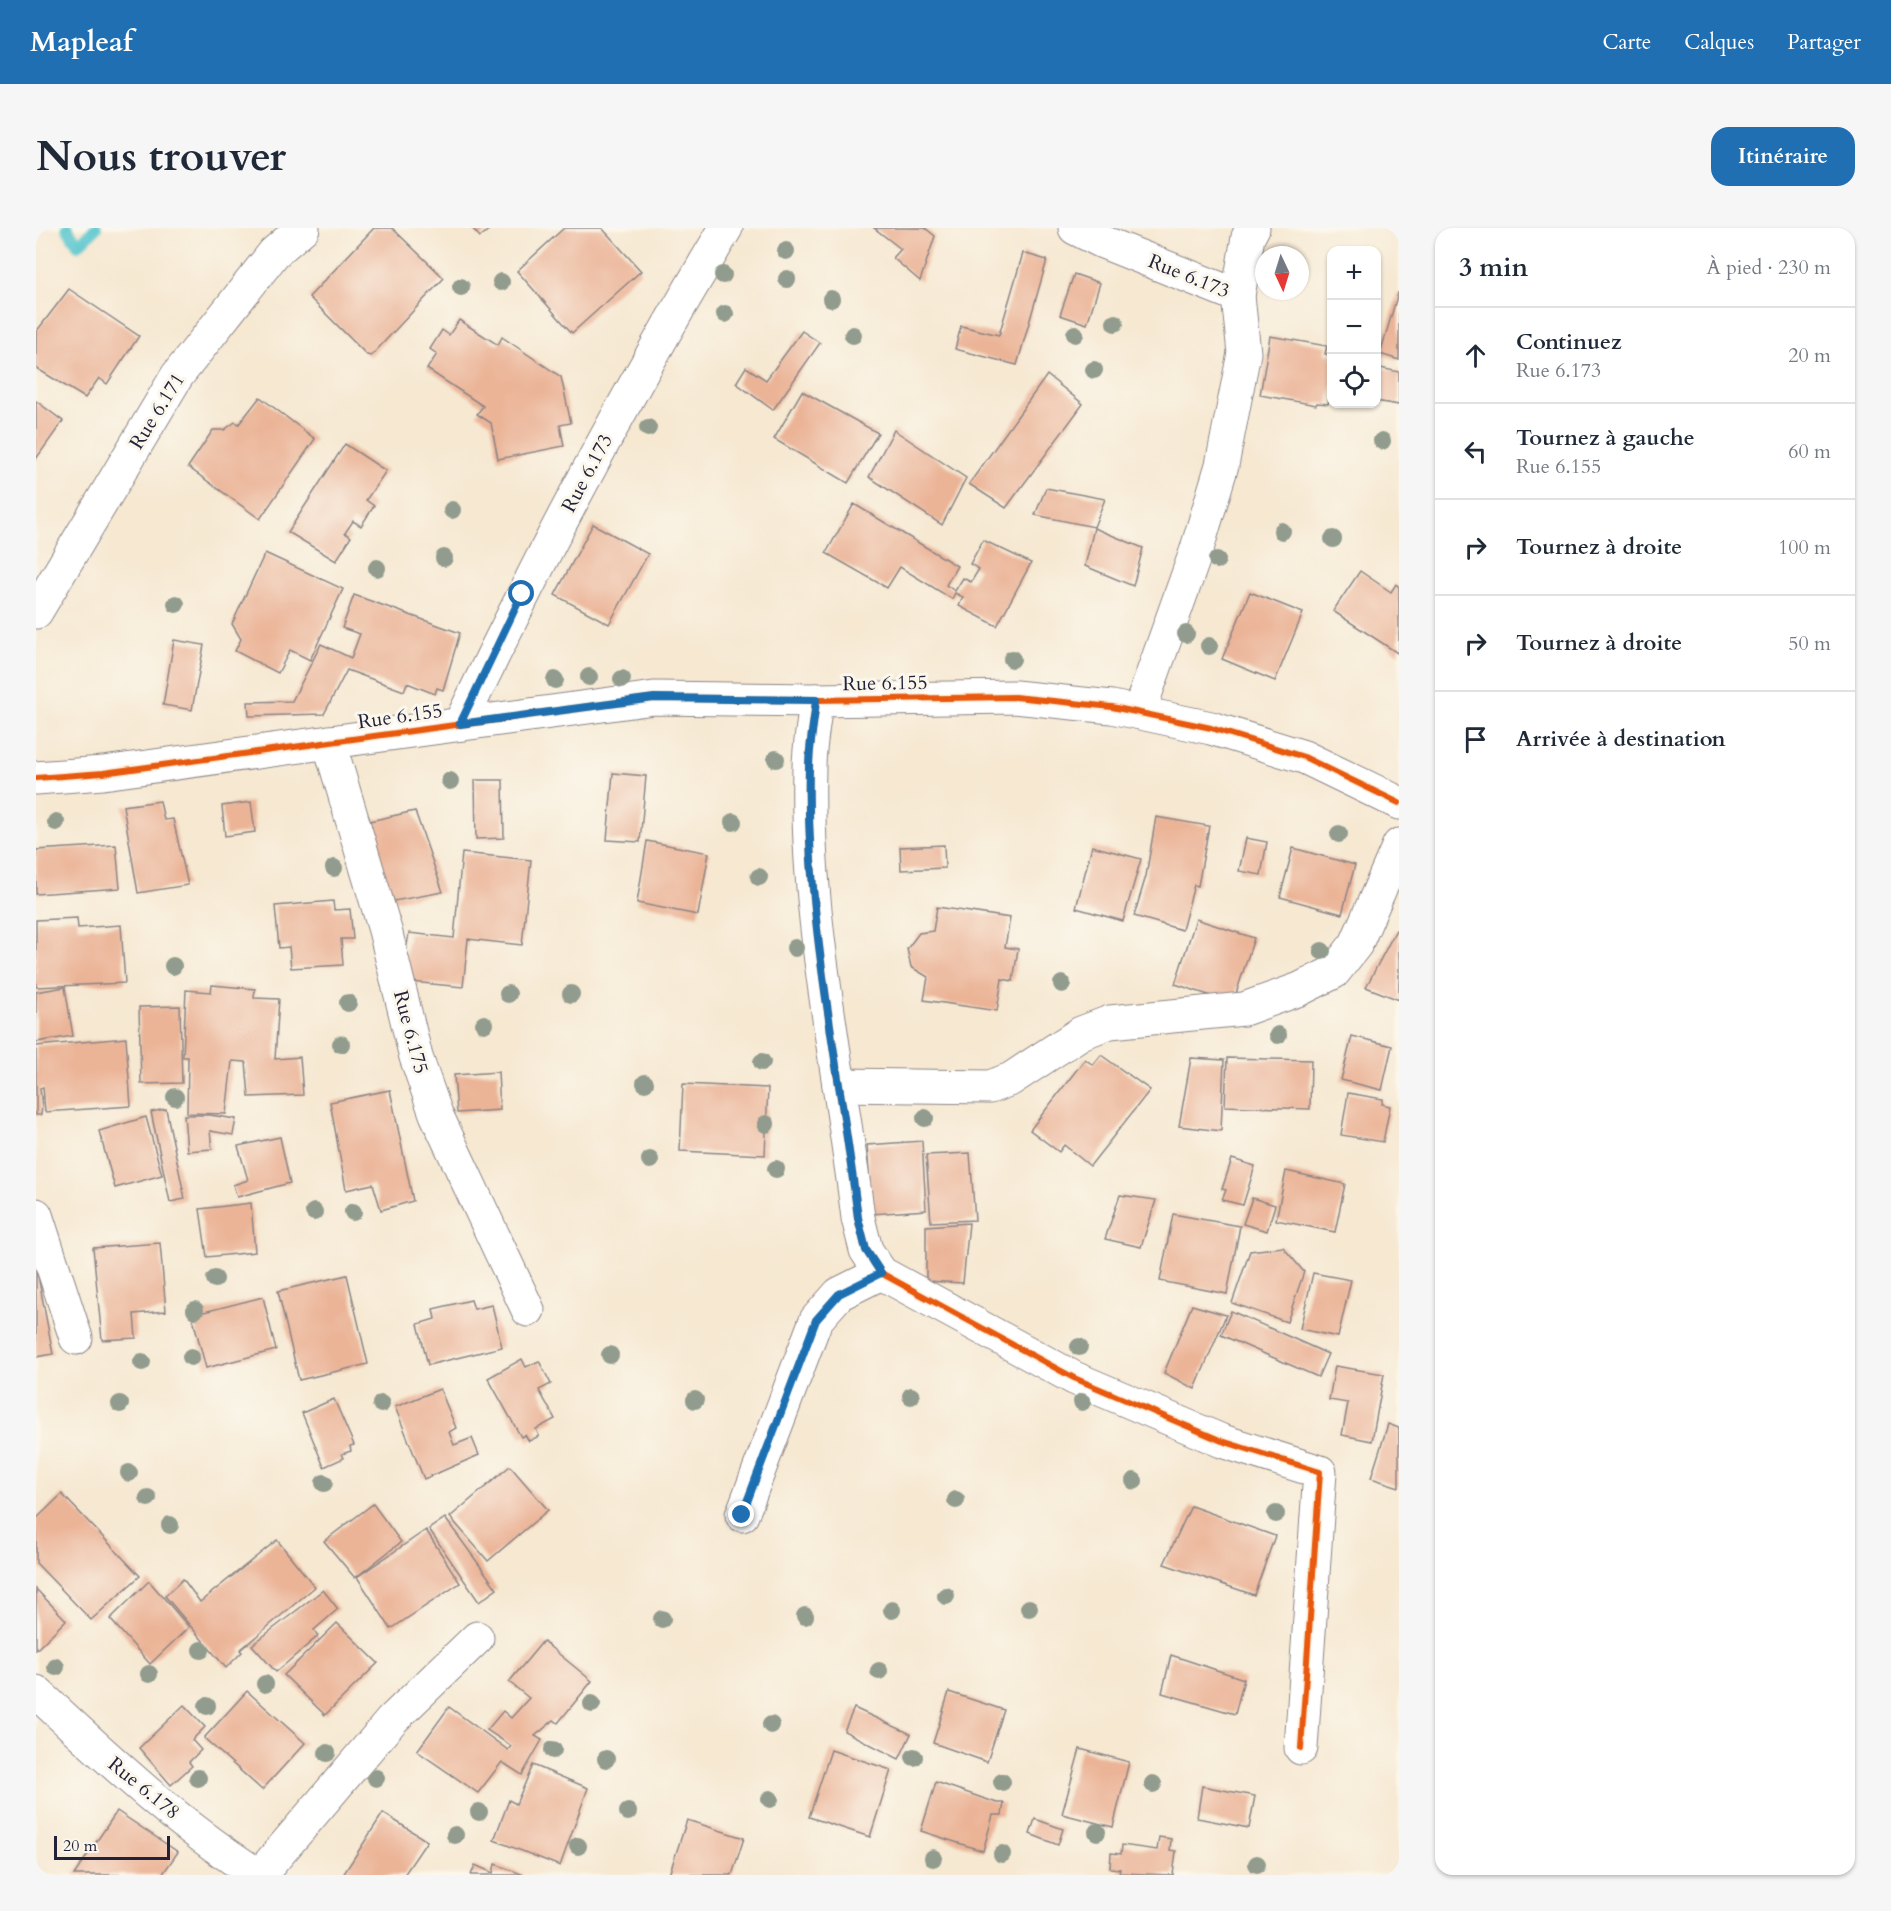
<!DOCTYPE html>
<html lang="fr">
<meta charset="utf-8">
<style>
:root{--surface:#fff;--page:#f6f6f7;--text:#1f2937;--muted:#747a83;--line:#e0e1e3;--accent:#1f6fb2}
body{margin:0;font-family:Cardo,serif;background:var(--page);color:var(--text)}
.controls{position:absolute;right:18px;top:18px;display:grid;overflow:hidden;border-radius:12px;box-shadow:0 2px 4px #0004}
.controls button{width:54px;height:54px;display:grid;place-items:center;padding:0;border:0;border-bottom:2px solid var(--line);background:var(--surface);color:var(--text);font:30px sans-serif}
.compass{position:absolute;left:1219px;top:18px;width:54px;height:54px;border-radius:50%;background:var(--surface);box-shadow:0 2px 4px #0004;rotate:176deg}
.scale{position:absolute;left:18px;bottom:15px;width:116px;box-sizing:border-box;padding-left:6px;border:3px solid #22223b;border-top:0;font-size:16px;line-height:21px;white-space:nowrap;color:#22223b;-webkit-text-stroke:4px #fbf7ec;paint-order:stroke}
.stop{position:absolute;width:18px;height:18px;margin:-14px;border:4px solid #1f6fb2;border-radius:50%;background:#fff}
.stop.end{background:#1f6fb2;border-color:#fff;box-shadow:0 2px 6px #0008}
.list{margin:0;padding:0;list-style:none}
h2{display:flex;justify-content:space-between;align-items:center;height:78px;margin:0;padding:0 24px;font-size:26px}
h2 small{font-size:20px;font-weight:400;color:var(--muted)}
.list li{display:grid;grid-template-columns:39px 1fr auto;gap:18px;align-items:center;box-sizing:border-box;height:96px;padding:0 24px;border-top:2px solid var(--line)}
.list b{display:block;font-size:22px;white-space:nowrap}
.list p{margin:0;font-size:20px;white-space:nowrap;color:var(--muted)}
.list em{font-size:20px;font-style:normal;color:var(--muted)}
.icon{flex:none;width:33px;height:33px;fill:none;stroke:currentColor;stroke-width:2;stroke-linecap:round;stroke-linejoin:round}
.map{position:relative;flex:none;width:1363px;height:1647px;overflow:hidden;border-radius:18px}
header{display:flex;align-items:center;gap:36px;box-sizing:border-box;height:84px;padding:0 30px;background:var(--accent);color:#fff}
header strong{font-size:28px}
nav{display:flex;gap:33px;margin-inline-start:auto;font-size:21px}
.intro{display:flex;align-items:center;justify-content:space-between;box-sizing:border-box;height:144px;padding:0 36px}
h1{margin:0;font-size:42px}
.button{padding:15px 27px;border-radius:18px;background:var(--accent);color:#fff;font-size:21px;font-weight:700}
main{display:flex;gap:36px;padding:0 36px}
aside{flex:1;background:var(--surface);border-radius:18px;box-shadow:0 2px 4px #0004}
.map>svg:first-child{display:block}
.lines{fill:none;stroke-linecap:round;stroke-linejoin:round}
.stream{stroke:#58c6cd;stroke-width:12}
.building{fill:#ebb497}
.minor-casing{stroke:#8c8586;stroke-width:35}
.minor{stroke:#fff;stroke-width:33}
.cycleway-casing{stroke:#fbf7ec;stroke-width:10}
.cycleway{stroke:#e8590c;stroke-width:6}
.tree{fill:#919c8e}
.route{stroke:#1f6fb2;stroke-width:8}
.labels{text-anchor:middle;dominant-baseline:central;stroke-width:6;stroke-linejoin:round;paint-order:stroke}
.street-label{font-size:20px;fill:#22223b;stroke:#fbf7ec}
</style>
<header>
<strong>Mapleaf</strong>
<nav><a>Carte</a><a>Calques</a><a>Partager</a></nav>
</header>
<div class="intro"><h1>Nous trouver</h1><a class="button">Itinéraire</a></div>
<main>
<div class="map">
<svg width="1363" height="1647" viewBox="0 0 1363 1647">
<rect width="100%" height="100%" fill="#fbf7ec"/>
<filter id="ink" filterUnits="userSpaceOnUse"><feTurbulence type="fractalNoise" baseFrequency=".0167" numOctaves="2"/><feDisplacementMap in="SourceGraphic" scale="12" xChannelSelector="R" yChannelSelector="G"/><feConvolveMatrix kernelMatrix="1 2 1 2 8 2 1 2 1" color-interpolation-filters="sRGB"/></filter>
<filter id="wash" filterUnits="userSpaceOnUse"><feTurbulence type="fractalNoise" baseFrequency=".008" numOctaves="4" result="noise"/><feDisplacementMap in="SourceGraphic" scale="24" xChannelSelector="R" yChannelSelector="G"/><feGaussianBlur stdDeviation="1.35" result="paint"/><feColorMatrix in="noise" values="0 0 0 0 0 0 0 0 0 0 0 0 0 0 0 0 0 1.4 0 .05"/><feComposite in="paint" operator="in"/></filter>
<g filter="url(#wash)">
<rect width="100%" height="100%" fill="#f6e8d1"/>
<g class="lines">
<!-- stream -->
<path class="stream" d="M31,0L42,17L60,0"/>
</g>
<g id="blocks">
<!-- building -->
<g class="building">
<path d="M338,0H356L408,50L335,128L331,127L273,69Z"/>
<path d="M436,0H455L444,9Z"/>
<path d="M528,0H566L605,43L536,105L481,43Z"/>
<path d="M838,0H889L899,8L884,53L857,30L865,21Z"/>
<path d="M987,25L1011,32L981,137L919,121L925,98L963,107Z"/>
<path d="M1038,46L1064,55L1051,96L1024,87Z"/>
<path d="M33,61L103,108L71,156L63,150L49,170L0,140V104Z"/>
<path d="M1362,65H1363V132L1344,126Z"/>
<path d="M423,92L462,117L466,109L525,149L535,195L524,197L528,218L462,231L455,195L441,186L447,178L391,141L401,126L394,121L406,102L413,107Z"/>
<path d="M766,103L784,115L737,182L700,155L710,139L730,152Z"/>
<path d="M1234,108L1291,118L1289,126L1296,127V157L1292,176L1281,175L1280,177L1224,167Z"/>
<path d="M1340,139L1363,144V177L1340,173Z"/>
<path d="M1011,147L1047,176L970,280L933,256Z"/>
<path d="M766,163L842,205L812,255L738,211Z"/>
<path d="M224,169L279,211L224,291L152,239L177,202H188L199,194L203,196Z"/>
<path d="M0,173L27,193L0,231Z"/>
<path d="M858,202L930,250L906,297L833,249Z"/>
<path d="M309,216L350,243L330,272L338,278L325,298L317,293L309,305L315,309L300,333L252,304Z"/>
<path d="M1010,260L1069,271L1058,299L999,287Z"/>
<path d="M818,276L921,338L910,357L919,363L927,350L935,354L943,341L934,336L947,312L995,335L961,398L923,378L927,369L919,365L916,371L864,339L851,360L790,325Z"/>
<path d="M557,296L612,326L573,396L519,367Z"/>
<path d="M1058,300L1107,320L1097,358L1049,338Z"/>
<path d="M229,325L307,361L274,432L254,422L242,445L199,423L205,411L196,396Z"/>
<path d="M1324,343L1355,364L1360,356L1363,359V426L1297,383Z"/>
<path d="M1214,364L1267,385L1239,453L1186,431Z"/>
<path d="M318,367L424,405L407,462L401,460L399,466L371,455L368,463L311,442L288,486L213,488L212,474L256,473L285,416L315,430L324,406L306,400Z"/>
<path d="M138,412L168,417L156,482L127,477Z"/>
<path d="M577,545L610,548L604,614L571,612Z"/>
<path d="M439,552H467L468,610L440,611Z"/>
<path d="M124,573L128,592L137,591L152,657L102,665L87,578Z"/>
<path d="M215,574L219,604L189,608L186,578Z"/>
<path d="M379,583L407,664L358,673L329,594Z"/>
<path d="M1120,589L1173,598L1162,658L1158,657L1146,702L1098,688L1110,648Z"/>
<path d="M1210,610L1231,614L1225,647L1203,643Z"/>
<path d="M611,613L673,625L662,687L601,675Z"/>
<path d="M80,617L84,660L0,666V622Z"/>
<path d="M908,617L909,640L865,642L864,619Z"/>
<path d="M1056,618L1105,631L1087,693L1040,680Z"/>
<path d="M1257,620L1319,637L1306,686L1244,669Z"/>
<path d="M426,625L495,632L486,717L432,711L427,759L365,753L373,705L418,710Z"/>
<path d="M297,673L298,682L314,681L317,711H305L307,737L255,740L253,719L243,720L239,678Z"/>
<path d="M901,679L974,690L969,719L982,721L977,753L966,751L961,783L888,772L892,749L875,739L871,721L883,705L897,703Z"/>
<path d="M41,690L42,700L85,697L89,755L0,759V692Z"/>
<path d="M1160,691L1218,710L1197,775L1139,756Z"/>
<path d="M1360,702L1363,703V772L1330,759Z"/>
<path d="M176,757L219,761L218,770L243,771L239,831L264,829L267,867L213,869L210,834L196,833L190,886L151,885L152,829H147L150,762L175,764Z"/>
<path d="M29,759L37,808L0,814V764Z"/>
<path d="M144,778L146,855L105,856L103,779Z"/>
<path d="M1316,808L1356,818L1346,862L1305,852Z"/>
<path d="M90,810L95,878L9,884L7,859L4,860L6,879L5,887H0V818Z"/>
<path d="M1065,827L1114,862L1054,938L1028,917L1023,924L994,902L1049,831L1057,837Z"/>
<path d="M1155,830L1188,832L1185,903L1143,898Z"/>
<path d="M1191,830L1275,832L1274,881L1189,878Z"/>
<path d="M462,844L464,882L421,885L418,847Z"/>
<path d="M647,856L732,860L729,927L644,923Z"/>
<path d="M354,862L377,973L345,982L337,956L310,962L294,874Z"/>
<path d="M1312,865L1347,871L1346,876L1354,878L1347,914L1305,907Z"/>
<path d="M130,881L149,971L134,974L115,884Z"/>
<path d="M148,887H173L200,891L197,907L174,903L176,921L151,923Z"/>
<path d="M110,889L126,947L79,960L63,903Z"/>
<path d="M244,909L254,955L201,969L197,957L212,952L202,918Z"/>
<path d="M886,913L890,982L836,986L831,917Z"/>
<path d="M934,925L939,992L895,994L890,927Z"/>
<path d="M1196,931L1219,938L1207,977L1186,972L1190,962L1186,961Z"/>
<path d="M1250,943L1309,956L1299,1004L1240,992Z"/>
<path d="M1084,967L1120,972L1105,1019L1069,1011Z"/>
<path d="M1216,970L1239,977L1231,1003L1207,996Z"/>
<path d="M215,975L219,1024L171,1029L164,981Z"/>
<path d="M1137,986L1204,998L1191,1066L1124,1053Z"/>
<path d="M933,995L927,1055L890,1053V998Z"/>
<path d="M124,1015L130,1083L98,1086L100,1110L66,1112L57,1020Z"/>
<path d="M1247,1019L1268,1044L1251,1094L1196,1075L1214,1023Z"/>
<path d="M0,1037L17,1126L0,1129Z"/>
<path d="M1277,1045L1315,1052L1302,1109L1264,1101Z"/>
<path d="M311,1047L332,1136L263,1152L242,1063Z"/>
<path d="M227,1069L240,1122L170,1140L156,1087Z"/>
<path d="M435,1072L438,1081L456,1077L466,1119L392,1137L382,1096L399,1091L397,1081Z"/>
<path d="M1156,1077L1190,1087L1159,1161L1128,1145Z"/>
<path d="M1195,1083L1292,1126L1282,1149L1185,1107Z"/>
<path d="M486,1131L490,1139L503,1133L515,1156L503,1162L519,1191L500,1201L503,1208L493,1213L489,1207L485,1209L452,1150Z"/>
<path d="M1299,1138L1348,1146L1336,1213L1306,1207L1312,1175L1293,1172Z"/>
<path d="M404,1161L420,1200L413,1204L418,1217L436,1210L443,1227L388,1251L359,1179Z"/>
<path d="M298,1171L318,1217L314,1218L315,1223L306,1226L308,1230L288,1239L266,1185Z"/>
<path d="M1352,1196L1363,1200V1259L1335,1250Z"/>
<path d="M474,1238L512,1282L452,1333L414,1289Z"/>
<path d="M26,1266L104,1348L55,1392L0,1335V1291Z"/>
<path d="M337,1276L365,1314L319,1350L288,1313Z"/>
<path d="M1155,1278L1239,1308L1218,1367L1128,1336Z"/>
<path d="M409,1290L461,1361L443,1374L393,1301Z"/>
<path d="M390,1302L424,1355L355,1401L321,1349Z"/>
<path d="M241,1312L279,1359L204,1422L206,1424L190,1440L129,1368L147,1351L164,1374Z"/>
<path d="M113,1353L153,1399L114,1436L74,1391Z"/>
<path d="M0,1361L30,1392L0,1422Z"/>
<path d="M287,1362L302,1381L278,1402L282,1408L240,1444L216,1417Z"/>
<path d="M301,1395L342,1435L289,1487L248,1447Z"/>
<path d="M507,1413L556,1453L522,1495L518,1492L499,1508L506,1512L486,1547L466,1534L442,1565L381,1523L413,1479L472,1522L475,1518L451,1502L467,1483L475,1490L493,1470L473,1454Z"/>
<path d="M1135,1427L1208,1451L1199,1486L1126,1465Z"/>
<path d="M211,1463L269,1515L226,1562L168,1510Z"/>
<path d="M913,1464L968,1482L951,1534L897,1515Z"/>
<path d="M148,1477L169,1499L156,1512L165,1522L153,1534L156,1538L135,1557L103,1520Z"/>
<path d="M818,1480L875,1506L863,1531L808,1503Z"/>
<path d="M1044,1521L1093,1534L1077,1599L1026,1586Z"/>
<path d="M795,1522L855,1542L834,1609L773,1589Z"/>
<path d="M497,1537L552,1560L524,1638L458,1612L473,1572L480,1576Z"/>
<path d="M900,1554L961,1575H968L966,1587H957L947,1623L885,1603Z"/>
<path d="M1166,1558L1219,1568L1213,1600L1161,1590Z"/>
<path d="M81,1583L142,1624L126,1647H38Z"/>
<path d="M347,1585L391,1613L368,1647H307Z"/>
<path d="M999,1591L1027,1601L1022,1617L994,1606Z"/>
<path d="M651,1592L708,1610L696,1647H633Z"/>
<path d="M1123,1609L1135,1611L1134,1622L1140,1623L1137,1647L1083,1645L1084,1641L1074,1640L1075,1625L1085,1626L1086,1617L1121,1622Z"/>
<path d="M459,1636L488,1647H435L439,1637L457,1645Z"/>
</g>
</g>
</g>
<g filter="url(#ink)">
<use href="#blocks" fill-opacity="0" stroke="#8c8586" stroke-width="1.5"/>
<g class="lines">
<!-- minor casing -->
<g class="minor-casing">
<g id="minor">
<path d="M1039,0L1067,14L1202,68L1212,9L1217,0"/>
<path d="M0,384L141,148L238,25L267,0"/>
<path d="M780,472C778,495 773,518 773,540C769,691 804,840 822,990L830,1022L845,1045L1038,1150L1186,1213L1284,1244L1265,1520"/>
<path d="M1103,484L1160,324L1186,237L1208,125L1202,68"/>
<path d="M424,496C505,326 593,161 690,0"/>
<path d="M293,514L349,702L380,829L400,886L492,1082"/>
<path d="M0,550L67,545L618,470L780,472L979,469L1076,479L1175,500L1268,529L1363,575"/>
<path d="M803,857L954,859L975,851L1045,805L1074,794L1208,781L1264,761L1298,744L1320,716L1363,617"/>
<path d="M0,987L40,1110"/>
<path d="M706,1287L780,1092L803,1066L845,1045"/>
<path d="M0,1464C70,1529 141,1596 222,1647"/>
<path d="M224,1647L356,1492L441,1410"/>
</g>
</g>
<!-- minor -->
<use href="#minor" class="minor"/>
<!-- cycleway casing -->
<g class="cycleway-casing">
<g id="cycleway">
<path d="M780,472C778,495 773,518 773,540C769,691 804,840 822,990L830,1022L845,1045L1038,1150L1186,1213L1284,1244L1265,1520"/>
<path d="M0,550L67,545L618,470L780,472L979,469L1076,479L1175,500L1268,529L1363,575"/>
</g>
</g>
<!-- cycleway -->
<use href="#cycleway" class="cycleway"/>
</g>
<!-- trees -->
<g class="tree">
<circle cx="750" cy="23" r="9"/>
<circle cx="687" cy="47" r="9"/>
<circle cx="751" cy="51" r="9"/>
<circle cx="465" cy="54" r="9"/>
<circle cx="425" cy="59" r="9"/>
<circle cx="795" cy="71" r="9"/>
<circle cx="689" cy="86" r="9"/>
<circle cx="1079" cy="95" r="9"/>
<circle cx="1039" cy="106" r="9"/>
<circle cx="817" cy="107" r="9"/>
<circle cx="1058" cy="142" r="9"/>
<circle cx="612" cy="200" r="9"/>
<circle cx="1346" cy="213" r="9"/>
<circle cx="416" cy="282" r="9"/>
<circle cx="1246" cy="303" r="9"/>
<circle cx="1297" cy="311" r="9"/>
<circle cx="408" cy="330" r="9"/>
<circle cx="1181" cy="332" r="9"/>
<circle cx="341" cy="340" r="9"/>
<circle cx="140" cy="376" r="9"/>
<circle cx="1150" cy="406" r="9"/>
<circle cx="1173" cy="418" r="9"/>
<circle cx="976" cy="431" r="9"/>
<circle cx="553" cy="449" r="9"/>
<circle cx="586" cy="451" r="9"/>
<circle cx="519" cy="452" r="9"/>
<circle cx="740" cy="531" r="9"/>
<circle cx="414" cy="553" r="9"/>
<circle cx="20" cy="594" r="9"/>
<circle cx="697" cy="594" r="9"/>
<circle cx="1303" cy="606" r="9"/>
<circle cx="298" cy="640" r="9"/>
<circle cx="723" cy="649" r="9"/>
<circle cx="759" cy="720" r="9"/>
<circle cx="1286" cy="723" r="9"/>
<circle cx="137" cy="738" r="9"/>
<circle cx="1026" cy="756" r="9"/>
<circle cx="472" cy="766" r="9"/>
<circle cx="535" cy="766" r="9"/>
<circle cx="312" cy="775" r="9"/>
<circle cx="448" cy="796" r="9"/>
<circle cx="1242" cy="807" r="9"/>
<circle cx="305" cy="816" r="9"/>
<circle cx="726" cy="834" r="9"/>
<circle cx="609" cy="855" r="9"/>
<circle cx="139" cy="869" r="9"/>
<circle cx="889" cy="890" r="9"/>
<circle cx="730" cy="896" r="9"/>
<circle cx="614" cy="932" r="9"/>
<circle cx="740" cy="941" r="9"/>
<circle cx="278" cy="984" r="9"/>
<circle cx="317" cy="984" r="9"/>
<circle cx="179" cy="1051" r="9"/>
<circle cx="159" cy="1082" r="9"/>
<circle cx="1043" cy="1119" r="9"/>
<circle cx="574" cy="1127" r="9"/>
<circle cx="155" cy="1129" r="9"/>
<circle cx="106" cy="1134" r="9"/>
<circle cx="875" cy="1168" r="9"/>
<circle cx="659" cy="1172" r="9"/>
<circle cx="1046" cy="1174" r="9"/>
<circle cx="84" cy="1176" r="9"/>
<circle cx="345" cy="1176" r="9"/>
<circle cx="93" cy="1245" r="9"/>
<circle cx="1098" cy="1253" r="9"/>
<circle cx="288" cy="1255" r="9"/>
<circle cx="112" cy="1270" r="9"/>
<circle cx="920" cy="1272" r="9"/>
<circle cx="1240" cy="1286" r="9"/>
<circle cx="134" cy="1297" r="9"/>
<circle cx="910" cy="1368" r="9"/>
<circle cx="993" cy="1380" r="9"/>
<circle cx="856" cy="1382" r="9"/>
<circle cx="769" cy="1388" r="9"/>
<circle cx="626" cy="1391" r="9"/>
<circle cx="165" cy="1422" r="9"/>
<circle cx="20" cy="1439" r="9"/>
<circle cx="843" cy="1443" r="9"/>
<circle cx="113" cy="1446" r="9"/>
<circle cx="229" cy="1456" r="9"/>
<circle cx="556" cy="1476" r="9"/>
<circle cx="171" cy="1478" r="9"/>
<circle cx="735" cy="1497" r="9"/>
<circle cx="517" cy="1522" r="9"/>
<circle cx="291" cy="1525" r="9"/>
<circle cx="878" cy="1529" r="9"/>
<circle cx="570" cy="1531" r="9"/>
<circle cx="162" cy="1550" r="9"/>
<circle cx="340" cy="1550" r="9"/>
<circle cx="966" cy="1554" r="9"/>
<circle cx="1117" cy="1556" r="9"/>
<circle cx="734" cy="1571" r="9"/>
<circle cx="443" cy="1584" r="9"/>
<circle cx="592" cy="1584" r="9"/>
<circle cx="1061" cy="1604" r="9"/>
<circle cx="419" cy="1607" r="9"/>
<circle cx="542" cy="1618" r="9"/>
<circle cx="966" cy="1626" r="9"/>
<circle cx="897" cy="1630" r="9"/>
<circle cx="1221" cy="1636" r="9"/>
</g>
</g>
<g class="lines" filter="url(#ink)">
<!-- route -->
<path class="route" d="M486,366L424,496L618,470L780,472C778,495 773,518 773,540C769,692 804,840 822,990L830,1022L845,1045L803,1066L780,1092L706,1287"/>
</g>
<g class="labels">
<!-- street labels -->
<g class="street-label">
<text transform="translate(1153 48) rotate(22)">Rue 6.173</text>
<text transform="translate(121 183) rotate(-58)">Rue 6.171</text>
<text transform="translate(551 245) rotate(-62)">Rue 6.173</text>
<text transform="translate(849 455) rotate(-1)">Rue 6.155</text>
<text transform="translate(364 488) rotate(-8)">Rue 6.155</text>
<text transform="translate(375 804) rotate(75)">Rue 6.175</text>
<text transform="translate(108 1560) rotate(39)">Rue 6.178</text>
</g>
</g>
</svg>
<div class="controls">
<button>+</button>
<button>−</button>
<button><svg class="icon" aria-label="locate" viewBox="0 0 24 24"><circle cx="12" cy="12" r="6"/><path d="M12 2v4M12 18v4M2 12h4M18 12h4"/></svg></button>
</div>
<svg class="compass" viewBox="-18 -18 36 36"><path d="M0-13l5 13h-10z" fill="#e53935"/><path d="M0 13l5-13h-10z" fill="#747a83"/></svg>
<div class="scale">20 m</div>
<div class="stop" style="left:486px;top:366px"></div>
<div class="stop end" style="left:706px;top:1287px"></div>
</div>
<aside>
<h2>3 min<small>À pied · 230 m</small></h2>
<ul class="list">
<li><svg class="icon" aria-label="ahead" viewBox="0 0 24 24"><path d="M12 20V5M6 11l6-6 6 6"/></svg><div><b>Continuez</b><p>Rue 6.173</p></div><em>20 m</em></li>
<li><svg class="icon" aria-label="left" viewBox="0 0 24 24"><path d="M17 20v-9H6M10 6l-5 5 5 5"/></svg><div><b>Tournez à gauche</b><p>Rue 6.155</p></div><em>60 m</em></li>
<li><svg class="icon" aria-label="right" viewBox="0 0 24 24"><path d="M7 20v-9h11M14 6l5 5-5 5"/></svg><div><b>Tournez à droite</b></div><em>100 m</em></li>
<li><svg class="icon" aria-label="right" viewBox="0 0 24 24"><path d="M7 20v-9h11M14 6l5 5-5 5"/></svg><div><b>Tournez à droite</b></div><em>50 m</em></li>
<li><svg class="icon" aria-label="arrive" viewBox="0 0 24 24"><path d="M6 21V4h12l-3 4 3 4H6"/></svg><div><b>Arrivée à destination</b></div></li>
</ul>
</aside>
</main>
